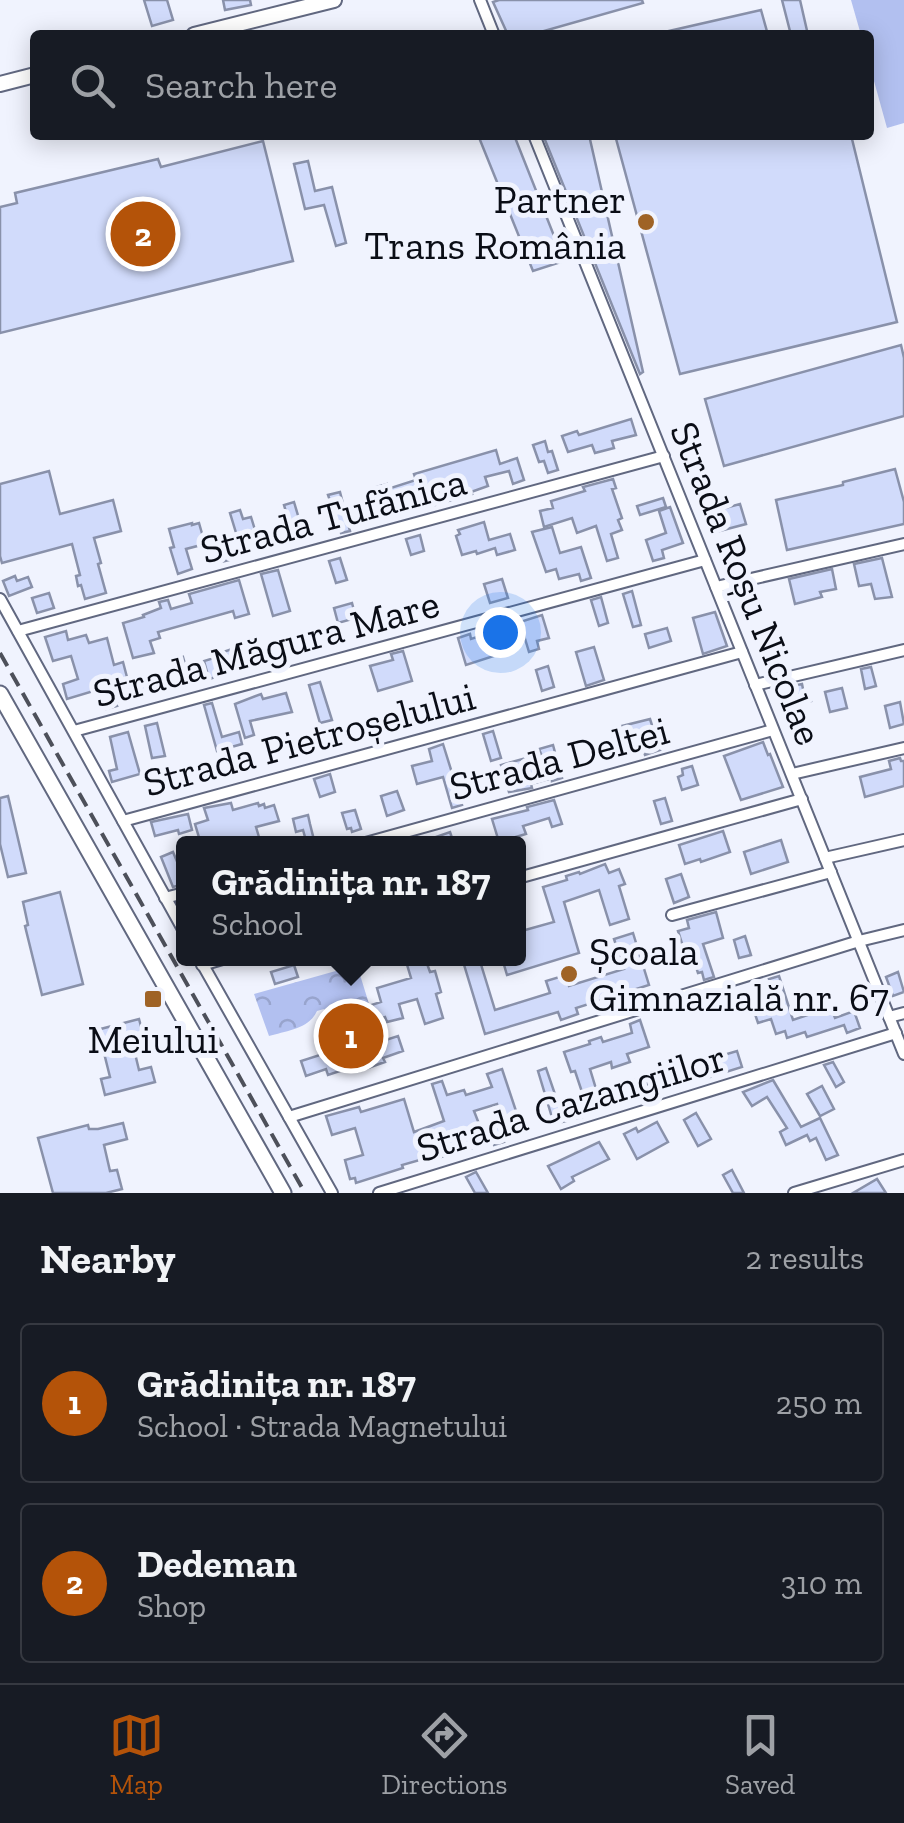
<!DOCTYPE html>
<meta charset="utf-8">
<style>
:root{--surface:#171b24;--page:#20242c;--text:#f1f3f6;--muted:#9ea1a6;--line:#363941;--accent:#b45309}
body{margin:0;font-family:"Zilla Slab",serif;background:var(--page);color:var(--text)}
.you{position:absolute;left:500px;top:632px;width:35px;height:35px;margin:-25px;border:8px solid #fff;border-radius:50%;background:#1a73e8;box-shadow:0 0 0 15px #1a73e833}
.badge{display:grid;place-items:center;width:65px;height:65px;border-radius:50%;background:var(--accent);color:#fff;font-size:32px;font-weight:700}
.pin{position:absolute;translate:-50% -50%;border:5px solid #fff;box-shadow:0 2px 10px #0006}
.popup{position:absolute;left:176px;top:836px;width:350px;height:130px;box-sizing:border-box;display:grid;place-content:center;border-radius:10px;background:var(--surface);filter:drop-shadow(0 2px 8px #0005);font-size:32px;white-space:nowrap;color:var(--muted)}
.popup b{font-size:38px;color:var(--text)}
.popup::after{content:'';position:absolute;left:50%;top:100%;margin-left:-20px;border:20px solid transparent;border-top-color:var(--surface)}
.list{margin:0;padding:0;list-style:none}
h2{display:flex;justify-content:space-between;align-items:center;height:130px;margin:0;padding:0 40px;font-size:42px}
h2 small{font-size:32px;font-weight:400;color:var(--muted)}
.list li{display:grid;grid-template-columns:65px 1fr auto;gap:30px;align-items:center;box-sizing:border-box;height:160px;margin:0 20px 20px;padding:0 20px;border:2px solid var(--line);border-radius:10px}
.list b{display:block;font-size:38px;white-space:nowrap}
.list p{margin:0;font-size:32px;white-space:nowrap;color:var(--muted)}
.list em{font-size:32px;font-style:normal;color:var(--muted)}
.icon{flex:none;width:55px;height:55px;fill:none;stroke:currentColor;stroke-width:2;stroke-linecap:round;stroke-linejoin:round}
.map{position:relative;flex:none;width:904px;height:1193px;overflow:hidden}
.search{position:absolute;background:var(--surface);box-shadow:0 5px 25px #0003;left:30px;right:30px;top:30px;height:110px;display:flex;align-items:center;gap:25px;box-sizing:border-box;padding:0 35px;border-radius:10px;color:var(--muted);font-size:38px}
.sheet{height:490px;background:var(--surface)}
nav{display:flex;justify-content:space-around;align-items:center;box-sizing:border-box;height:140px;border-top:2px solid var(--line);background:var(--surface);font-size:28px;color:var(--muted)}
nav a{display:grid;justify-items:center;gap:5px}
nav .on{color:var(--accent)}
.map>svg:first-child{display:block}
.park{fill:url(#park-crowns)}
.pitch{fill:#b2c0f0}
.building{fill:#d1dbfb;stroke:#8991aa;stroke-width:2.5;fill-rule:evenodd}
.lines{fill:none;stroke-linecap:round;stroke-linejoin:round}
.minor-casing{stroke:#616880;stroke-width:14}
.tertiary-casing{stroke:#616880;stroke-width:18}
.secondary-casing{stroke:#616880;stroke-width:19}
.minor{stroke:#fff;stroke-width:10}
.tertiary{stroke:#fff;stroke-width:14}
.secondary{stroke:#fff;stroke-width:15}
.rail{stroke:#4d505a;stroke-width:4;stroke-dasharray:15 8;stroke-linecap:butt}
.poi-dot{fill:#9f6326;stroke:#f0f3fe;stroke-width:4}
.labels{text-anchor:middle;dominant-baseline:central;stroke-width:10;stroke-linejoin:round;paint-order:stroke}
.poi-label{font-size:40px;fill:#0a0d16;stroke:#f0f3fe;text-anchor:end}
.street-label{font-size:40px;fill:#0a0d16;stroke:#f0f3fe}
</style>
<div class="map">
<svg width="904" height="1193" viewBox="0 0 904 1193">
<defs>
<pattern id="park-crowns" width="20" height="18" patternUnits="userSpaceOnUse" patternTransform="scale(2.5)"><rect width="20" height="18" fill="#b2c0f0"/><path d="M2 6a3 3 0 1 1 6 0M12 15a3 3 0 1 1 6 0" fill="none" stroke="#98a4cd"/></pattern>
</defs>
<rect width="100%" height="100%" fill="#f0f3fe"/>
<!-- park -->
<path class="park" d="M357,965L369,1004L349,1010L347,1006L325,1013L324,1009L317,1011C309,1029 286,1031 269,1036L254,994Z"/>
<!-- pitch -->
<path class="pitch" d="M851,0H904V123L887,128L869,63V35H861Z"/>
<!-- building -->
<g class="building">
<path d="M144,0H167L173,20L152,26Z"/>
<path d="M223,0H250L251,5L225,10Z"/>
<path d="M499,0H642L643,3L530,35H508L493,2Z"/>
<path d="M782,0H800L808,35H791Z"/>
<path d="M761,10L768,35H670L669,31Z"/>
<path d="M478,135H514L564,261L533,271Z"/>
<path d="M543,135H589L643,372L640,374Z"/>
<path d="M615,135H851L897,322L680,374Z"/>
<path d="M263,141L293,261L0,333V207L17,203L15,193L158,159L161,167Z"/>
<path d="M308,161L315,191L332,187L346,243L336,246L324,205L305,209L294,164Z"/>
<path d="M901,345L904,358V416L724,466L705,399Z"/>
<path d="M631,419L636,435L612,441L614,448L595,453L592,445L568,452L562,436L577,431L579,435Z"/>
<path d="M545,441L548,452L552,451L558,470L548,473L544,461L539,462L533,445Z"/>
<path d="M496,450L500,464L517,458L524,480L513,484L509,471L485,477L488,486L471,492L472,494L425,508L424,505L386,518L376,487L387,484L388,489L416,480L414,474Z"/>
<path d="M895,469L904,502V524L787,550L776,500L843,485V482Z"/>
<path d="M49,471L60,514L113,500L121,531L94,538L101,563L98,564L106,593L85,599L81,585L78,586L76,576L80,575L72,544L2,563L0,556V484Z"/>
<path d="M613,479L616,488L612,489L622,518L618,520L622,530L611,534L618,558L607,561L596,526L577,533L572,518L544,527L540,511L553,508L551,501L585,491L583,487Z"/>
<path d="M340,492L350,531L341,533L328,495Z"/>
<path d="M663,498L666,507L640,515L637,506Z"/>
<path d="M294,502L305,539L295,542L284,505Z"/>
<path d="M740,504L746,524L712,533L706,513Z"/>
<path d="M670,507L683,543L662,550L664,558L653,561L646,540L666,533L659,511Z"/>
<path d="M240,510L243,519L251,517L255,530L237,536L230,513Z"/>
<path d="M484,522L489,540L510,534L515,550L497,555L495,548L477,554L476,551L462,555L456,536L460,534L458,530Z"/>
<path d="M192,523V525L199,523L205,544L186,549L192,569L178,574L170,548L174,547L169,529Z"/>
<path d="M552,527L560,553L581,547L591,578L581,581L579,574L559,579L556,569L546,572L532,532Z"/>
<path d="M420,535L424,551L411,555L406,539Z"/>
<path d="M229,544L233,559L217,563L214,548Z"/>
<path d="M340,558L347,580L336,583L329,561Z"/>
<path d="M882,558L892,597L875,599L871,584L859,586L854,564Z"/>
<path d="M832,569L836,589L820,592L822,597L795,604L789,579Z"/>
<path d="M278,570L290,611L273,616L261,574Z"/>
<path d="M15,576L17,581L28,577L32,587L9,596L3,581Z"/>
<path d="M502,579L508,598L490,603L484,584Z"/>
<path d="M239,580L249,614L235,618L233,611L158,632L160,638L150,641L154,653L133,658L123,623L144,617L143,615L161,608L159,602L168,600L171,609L192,603L189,594Z"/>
<path d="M632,591L641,625L633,627L623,594Z"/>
<path d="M49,593L54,608L37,613L32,598Z"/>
<path d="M601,597L608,623L599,626L591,600Z"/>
<path d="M352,603L356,618L338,623L334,608Z"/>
<path d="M715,612L727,646L703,654L693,618Z"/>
<path d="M542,615L549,638L537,641L539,649L529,652L520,622Z"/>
<path d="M667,628L671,641L649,648L645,634Z"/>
<path d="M66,631L68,640L86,635L89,643L107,638L114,665L123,662L128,681L156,673L161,691L115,702L117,706L106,709L100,689L67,699L63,684L78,679L71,656L53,661L45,637Z"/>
<path d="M490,633L497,655L466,665L458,638L470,634L471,639Z"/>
<path d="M238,647L245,669L209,679L204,661L224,655L223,652Z"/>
<path d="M594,647L604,680L586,686L576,652Z"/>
<path d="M403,651L412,681L378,691L370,666L393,660L391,654Z"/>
<path d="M183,657L190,681L181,683L175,660Z"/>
<path d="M548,666L554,687L542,691L536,670Z"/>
<path d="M871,667L876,686L865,689L861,669Z"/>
<path d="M320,682L332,720L320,723L309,685Z"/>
<path d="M802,684L804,694L809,693L811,701L783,707L781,699L790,697L788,687Z"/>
<path d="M842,688L847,708L830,712L825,692Z"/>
<path d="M286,693L292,712L250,721L254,735L245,738L235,704L261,694L263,699Z"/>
<path d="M900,702L904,724L890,728L885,706Z"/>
<path d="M212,703L222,737L239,732L242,744L217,751L204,705Z"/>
<path d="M650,719L660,750L645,755L642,746L618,754L610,729Z"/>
<path d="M157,723L165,756L152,758L145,726Z"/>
<path d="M493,731L501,758L491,761L483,734Z"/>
<path d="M128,732L140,774L112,782L109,771L117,769L110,737Z"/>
<path d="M763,742L768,755L770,754L783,787L741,800L724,756Z"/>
<path d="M443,744L462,805L452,808L443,777L417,784L412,766L432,761L429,749Z"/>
<path d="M553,745L562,778L552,781V778L531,784L532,788L509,792L501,765L541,754L539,749Z"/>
<path d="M900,758L901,761H904V786L865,797L860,777L891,769L889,761Z"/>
<path d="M692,766L698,785L682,790L678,777L683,775L682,769Z"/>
<path d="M330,774L335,792L320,797L314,779Z"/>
<path d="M397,791L404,810L387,816L381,796Z"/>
<path d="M8,796L26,873L8,877L0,844V798Z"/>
<path d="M665,798L672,821L661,824L654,801Z"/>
<path d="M554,800L562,824L552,827L549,818L523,826L526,834L499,842L492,819L528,810L527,807Z"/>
<path d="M231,803L233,810L258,803L259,806L264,804L265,808L274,805L279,821L256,827L261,844H201L195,824L208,820L204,808Z"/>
<path d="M355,810L361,829L352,832L351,828L347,829L342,813Z"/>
<path d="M188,814L192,830L179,834L178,830L155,836L151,822Z"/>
<path d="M308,815L310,824L315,844H307L303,830L296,832L293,819Z"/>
<path d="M723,831L730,852L701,862L700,859L685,864L679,845Z"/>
<path d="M450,832L454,844H422V842Z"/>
<path d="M781,840L788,862L751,874L744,852Z"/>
<path d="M173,852L184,878V884L173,887L161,857Z"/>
<path d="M605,864L609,873L619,869L625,884L619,886L629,919L610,925L599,890L564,902L579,953L507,975L502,958H518V932L554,922L543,887L567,880L566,876L579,872L580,874Z"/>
<path d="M681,874L689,897L674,903L666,879Z"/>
<path d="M60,892L83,984L42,995L25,926L28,925L23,902Z"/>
<path d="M716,912L723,938L703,944L714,977L704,980L702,972L698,973L690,948L684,950L678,931L689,928L687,920Z"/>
<path d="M633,933L649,985L576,1008L578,1014L561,1020L558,1012L485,1034L462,958H479L495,1010L550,993L546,981L566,975L569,986L624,969L614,939Z"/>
<path d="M745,936L751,955L739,958L734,940Z"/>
<path d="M405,958H425L430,972L435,971L441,992L436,994L443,1018L425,1024L417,999L399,1004L403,1018L387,1022L385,1017L354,1027L361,1048L398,1036L403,1051L383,1058L385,1062L359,1071L358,1065L328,1075L326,1069L306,1076L301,1061L342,1048L335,1028L330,1029L326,1015L346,1008L347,1013L381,1002L377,988L411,978Z"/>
<path d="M294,965L298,977L275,984L271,972Z"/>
<path d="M898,972L904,992L893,996L886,977Z"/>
<path d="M779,976L793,1020L831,1007L835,1018L854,1011L860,1028L847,1033L844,1025L807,1037L805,1032L787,1038L785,1031L776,1034L771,1019L758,1023L749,996L772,988L769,979Z"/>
<path d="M139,1019L143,1034L131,1037L139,1070L151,1067L155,1082L105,1095L101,1079L110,1077L102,1045L92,1047L89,1032Z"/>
<path d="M640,1020L649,1047L627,1054L630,1062L612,1068L611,1062L590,1069L600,1102L580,1108L582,1117L554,1124L538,1071L546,1068L558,1103L583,1095L575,1071L571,1072L564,1052L590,1044L589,1041L601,1037L603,1042L632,1033L630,1024Z"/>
<path d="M737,1051L742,1067L710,1077L703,1056L715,1052L717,1057Z"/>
<path d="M833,1062L844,1082L836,1087L824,1065Z"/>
<path d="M502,1069L523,1132L503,1139L504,1142L494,1145L493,1142L431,1160L430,1157L402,1165L403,1168L356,1183L355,1178L350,1179L345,1160L363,1155L355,1128L332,1135L326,1116L359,1107L361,1112L404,1099L414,1132L444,1121L432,1084L442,1081L447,1095L464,1090L466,1095L492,1087L487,1074ZM497,1104L503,1122L481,1129L474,1111Z"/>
<path d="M646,1077L650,1092L635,1096L630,1081Z"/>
<path d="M773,1080L801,1127L820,1118L838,1155L826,1160L816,1138L810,1141L807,1135L786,1145L780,1132L787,1128L767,1097L752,1106L743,1092Z"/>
<path d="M822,1086L834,1109L820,1116L807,1094Z"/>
<path d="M696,1113L711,1139L698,1146L684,1120Z"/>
<path d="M657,1122L668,1142L637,1159L624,1134L636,1128L638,1132Z"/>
<path d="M123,1123L127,1139L104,1145L110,1171L117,1170L122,1189L106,1193H53L38,1138L88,1125L89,1129H98Z"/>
<path d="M599,1142L609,1159L572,1177L574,1181L561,1189L548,1166Z"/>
<path d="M732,1170L744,1193H733L723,1175Z"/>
<path d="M476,1172L488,1193H475L466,1177Z"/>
<path d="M877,1179L886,1193H853Z"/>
</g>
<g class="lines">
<!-- minor casing -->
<g class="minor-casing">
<g id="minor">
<path d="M480,0L494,35"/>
<path d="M534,135L904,1054"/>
<path d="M716,587L904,544"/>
<path d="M0,599L184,931"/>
<path d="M18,631L664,456"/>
<path d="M755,685L904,650"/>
<path d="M74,731L705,560"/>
<path d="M792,774L904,748"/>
<path d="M123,821L742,652"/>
<path d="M362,844L773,730"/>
<path d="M825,858L904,840"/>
<path d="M518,878L802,799"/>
<path d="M165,898L184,893"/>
<path d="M672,915L831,872"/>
<path d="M199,958L332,1193"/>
<path d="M202,965L226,958"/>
<path d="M889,1017L904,1013"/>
<path d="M289,1117L859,941L904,930"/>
<path d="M379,1193L896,1033"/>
<path d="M794,1193L904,1160"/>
</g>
</g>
<!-- tertiary casing -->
<g class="tertiary-casing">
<g id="tertiary">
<path d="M194,35L334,0"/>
<path d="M0,84L35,75"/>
</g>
</g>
<!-- secondary casing -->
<g class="secondary-casing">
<path id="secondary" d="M0,694L283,1193"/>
</g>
<!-- minor -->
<use href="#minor" class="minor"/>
<!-- tertiary -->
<use href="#tertiary" class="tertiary"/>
<!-- secondary -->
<use href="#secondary" class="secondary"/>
<!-- rail -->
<path class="rail" d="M0,653L305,1193"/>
</g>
<!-- markers -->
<g class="poi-dot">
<circle cx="646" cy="222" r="10"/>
<circle cx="569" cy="974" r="10"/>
<rect x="143" y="989" width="20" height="20" rx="5"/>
</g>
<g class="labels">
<!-- poi labels -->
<g class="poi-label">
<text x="626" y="199">Partner<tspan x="626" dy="46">Trans România</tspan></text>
<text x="589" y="951" text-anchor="start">Școala<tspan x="589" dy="46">Gimnazială nr. 67</tspan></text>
<text x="153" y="1039" text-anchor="middle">Meiului</text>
</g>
<!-- street labels -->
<g class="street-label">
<text transform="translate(333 515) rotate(-15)">Strada Tufănica</text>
<text transform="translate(747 583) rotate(68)">Strada Roșu Nicolae</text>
<text transform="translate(266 648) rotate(-15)">Strada Măgura Mare</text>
<text transform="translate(309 739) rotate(-15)">Strada Pietroșelului</text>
<text transform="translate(559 758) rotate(-15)">Strada Deltei</text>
<text transform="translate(571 1102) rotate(-17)">Strada Cazangiilor</text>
</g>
</g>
</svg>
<div class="you"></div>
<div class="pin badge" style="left:351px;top:1036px">1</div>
<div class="popup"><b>Grădinița nr. 187</b>School</div>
<div class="pin badge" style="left:143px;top:234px">2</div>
<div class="search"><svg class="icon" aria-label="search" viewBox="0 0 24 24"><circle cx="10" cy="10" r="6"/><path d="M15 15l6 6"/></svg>Search here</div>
</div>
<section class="sheet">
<h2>Nearby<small>2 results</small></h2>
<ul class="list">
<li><span class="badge">1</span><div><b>Grădinița nr. 187</b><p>School · Strada Magnetului</p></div><em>250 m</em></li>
<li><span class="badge">2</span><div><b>Dedeman</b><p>Shop</p></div><em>310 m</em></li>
</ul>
</section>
<nav>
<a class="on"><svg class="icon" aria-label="map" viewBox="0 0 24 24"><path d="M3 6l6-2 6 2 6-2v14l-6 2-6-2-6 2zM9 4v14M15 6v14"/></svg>Map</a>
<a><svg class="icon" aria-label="directions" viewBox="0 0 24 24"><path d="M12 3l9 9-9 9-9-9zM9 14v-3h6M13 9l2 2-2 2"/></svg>Directions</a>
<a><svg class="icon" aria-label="saved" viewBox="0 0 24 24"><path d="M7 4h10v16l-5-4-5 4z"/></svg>Saved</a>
</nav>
